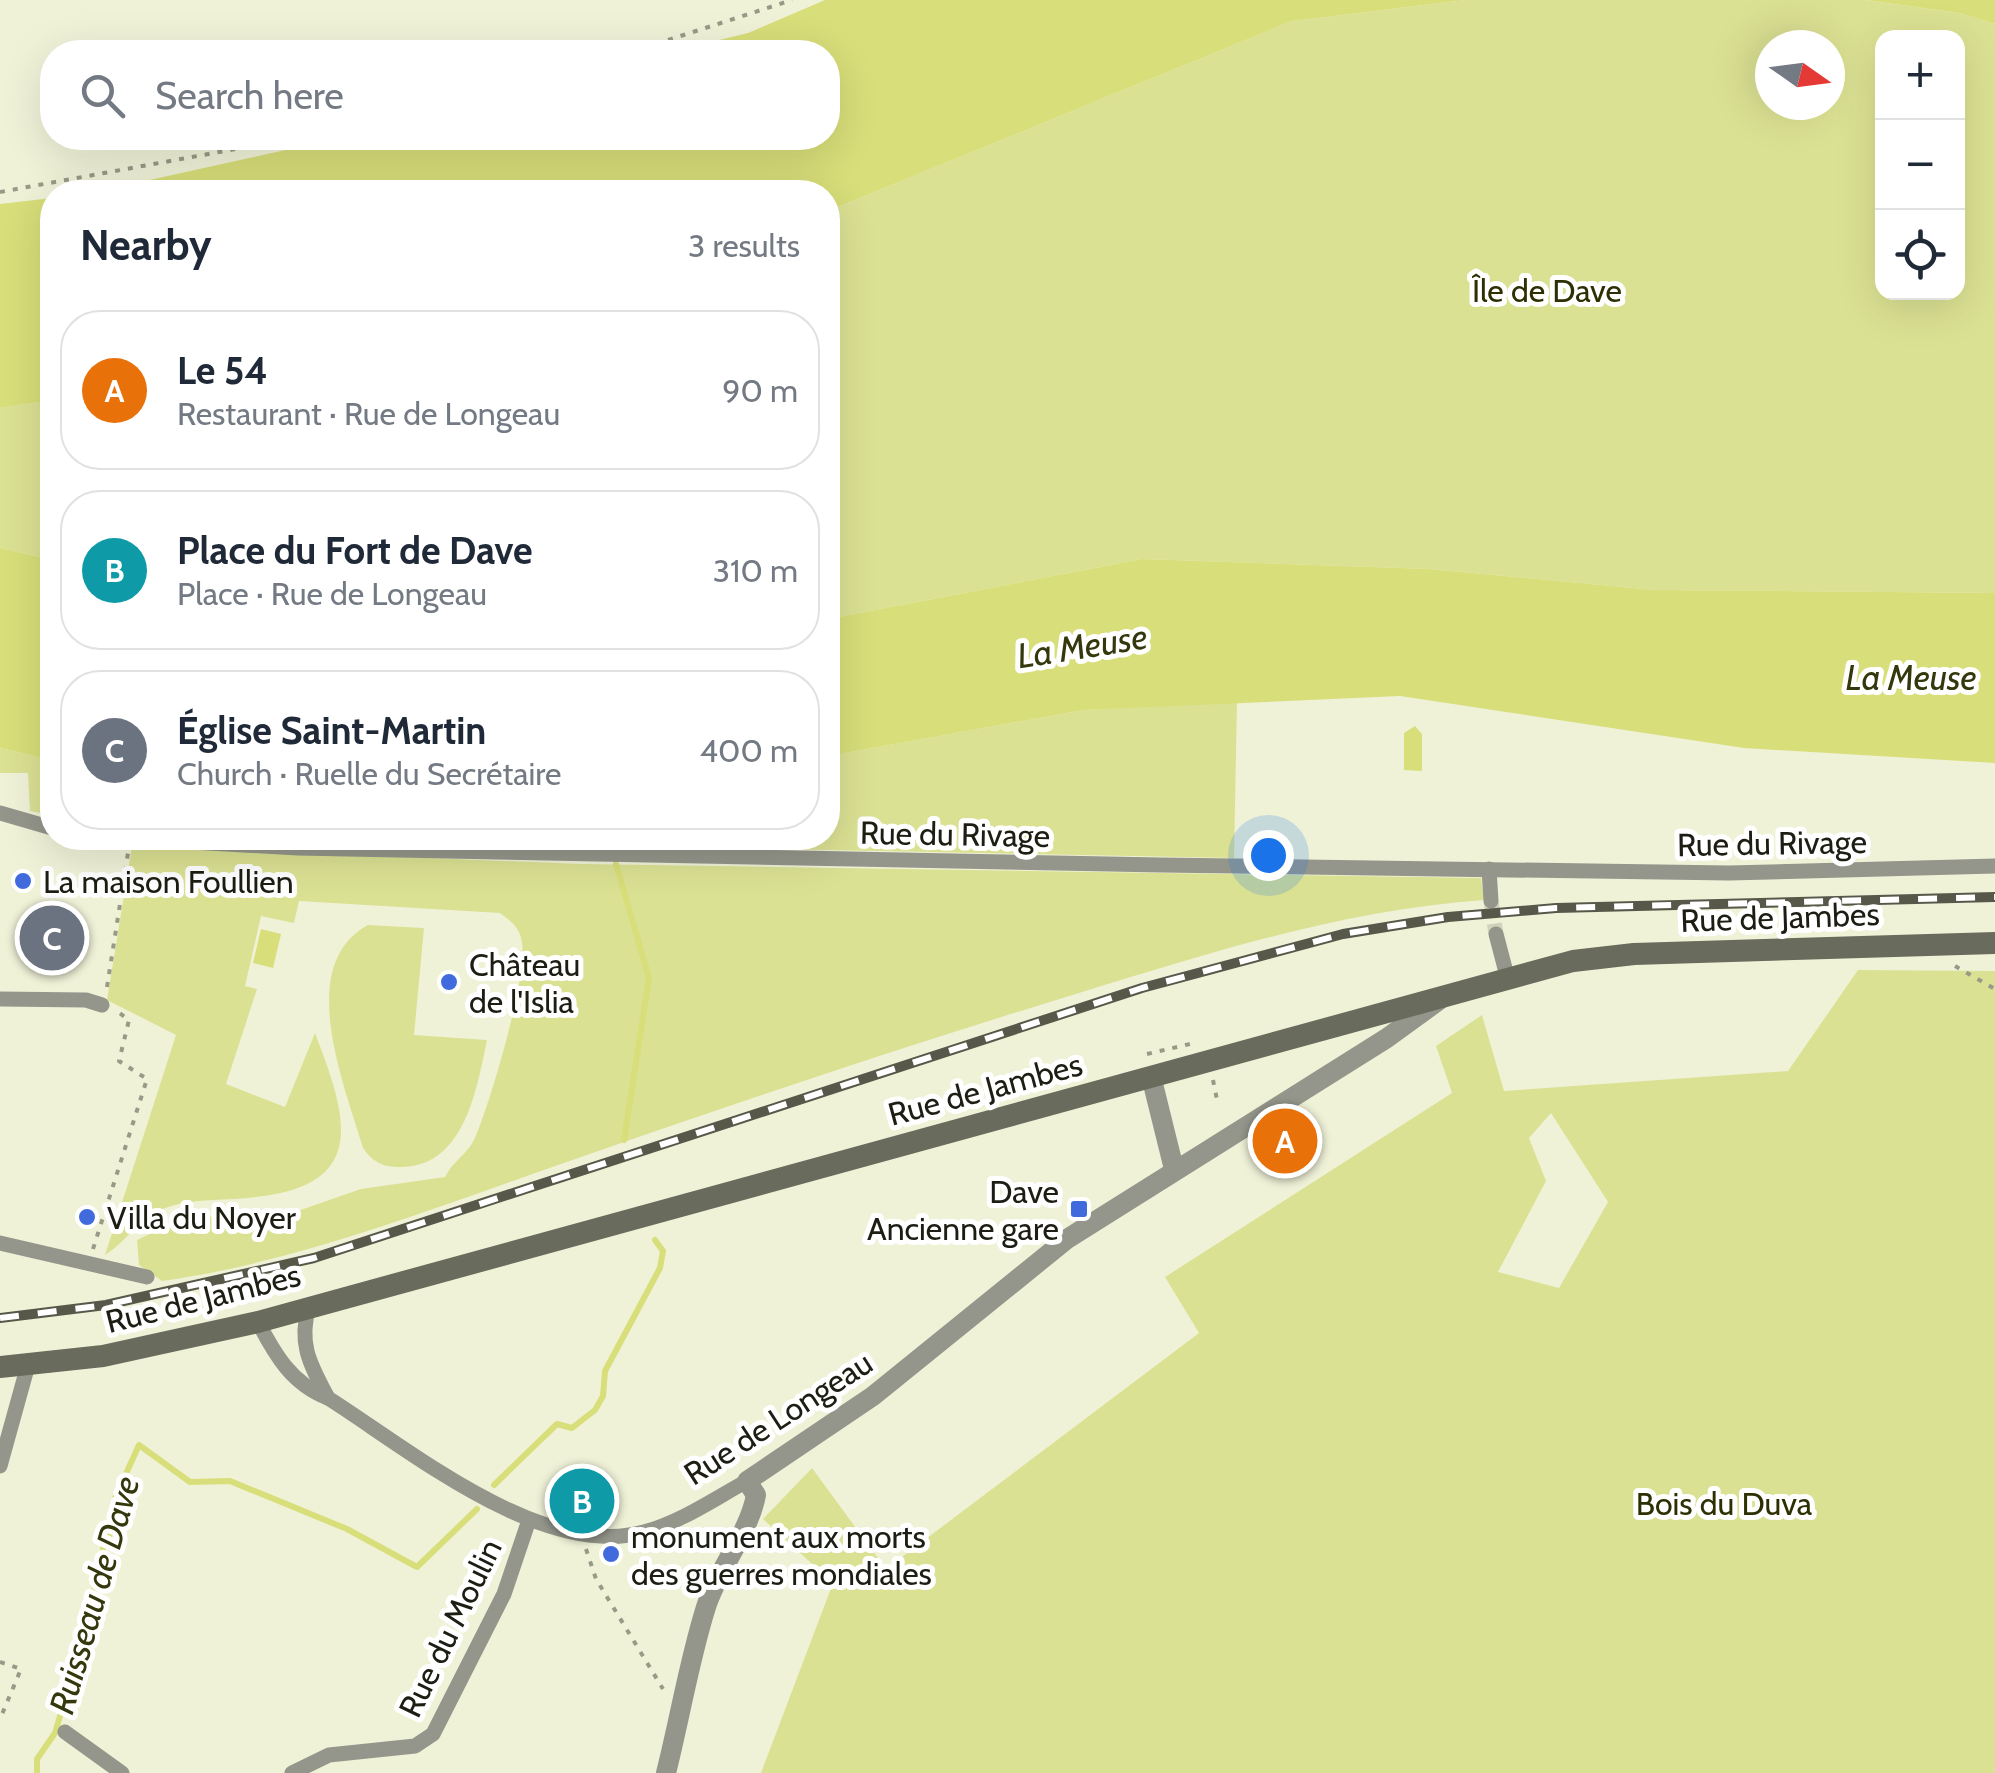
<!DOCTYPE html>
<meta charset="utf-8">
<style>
:root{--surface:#fff;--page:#f6f6f7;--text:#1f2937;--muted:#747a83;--line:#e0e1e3;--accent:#d93025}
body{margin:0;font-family:Cabin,sans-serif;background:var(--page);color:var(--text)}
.controls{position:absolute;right:30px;top:30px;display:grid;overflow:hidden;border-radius:20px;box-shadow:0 10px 40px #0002}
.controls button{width:90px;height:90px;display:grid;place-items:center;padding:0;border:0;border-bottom:2px solid var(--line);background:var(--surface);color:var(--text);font:50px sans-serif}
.compass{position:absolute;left:1755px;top:30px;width:90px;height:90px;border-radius:50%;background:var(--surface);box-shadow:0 10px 40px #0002;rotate:104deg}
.you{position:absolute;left:1268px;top:855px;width:35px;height:35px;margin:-25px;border:8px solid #fff;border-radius:50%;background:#1a73e8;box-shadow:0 0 0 15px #1a73e833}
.badge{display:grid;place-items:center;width:65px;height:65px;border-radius:50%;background:var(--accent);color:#fff;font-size:32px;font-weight:700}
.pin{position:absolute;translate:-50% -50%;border:5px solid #fff;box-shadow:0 2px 10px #0006}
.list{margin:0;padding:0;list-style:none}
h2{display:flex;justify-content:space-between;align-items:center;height:130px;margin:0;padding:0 40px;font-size:42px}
h2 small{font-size:32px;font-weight:400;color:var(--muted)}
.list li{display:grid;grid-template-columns:65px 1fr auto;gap:30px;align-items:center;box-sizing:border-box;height:160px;margin:0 20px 20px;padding:0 20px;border:2px solid var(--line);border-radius:40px}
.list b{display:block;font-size:38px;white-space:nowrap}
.list p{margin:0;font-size:32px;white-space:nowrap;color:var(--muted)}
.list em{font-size:32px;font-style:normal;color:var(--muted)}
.icon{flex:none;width:55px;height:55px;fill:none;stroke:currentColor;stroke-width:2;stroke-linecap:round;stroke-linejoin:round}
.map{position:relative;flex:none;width:1995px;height:1773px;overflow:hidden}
.search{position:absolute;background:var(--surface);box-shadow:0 10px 40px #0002;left:40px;top:40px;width:800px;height:110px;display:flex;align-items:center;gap:25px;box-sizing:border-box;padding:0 35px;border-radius:40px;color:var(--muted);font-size:38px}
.panel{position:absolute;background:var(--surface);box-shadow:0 10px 40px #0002;left:40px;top:180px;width:800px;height:670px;border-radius:40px}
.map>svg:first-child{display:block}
.green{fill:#dbe193;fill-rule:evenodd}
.water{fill:#d8de79}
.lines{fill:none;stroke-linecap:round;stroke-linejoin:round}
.stream{stroke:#d8de79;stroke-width:6}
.minor-tunnel{stroke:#d0d2bb;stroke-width:15;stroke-dasharray:15 8;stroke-linecap:butt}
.path{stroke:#989a87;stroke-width:4;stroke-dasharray:5 8;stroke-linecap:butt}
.minor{stroke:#94968b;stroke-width:15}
.tertiary{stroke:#94968b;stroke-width:20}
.secondary{stroke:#696b5c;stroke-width:22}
.rail-casing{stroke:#57584a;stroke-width:10}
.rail{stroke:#fff;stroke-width:6;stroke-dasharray:19;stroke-linecap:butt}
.poi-dot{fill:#416bdc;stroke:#fff;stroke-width:4}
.labels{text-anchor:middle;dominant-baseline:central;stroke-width:10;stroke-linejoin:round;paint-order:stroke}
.park-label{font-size:32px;fill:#2e3004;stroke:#fff}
.street-label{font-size:32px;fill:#1d1d14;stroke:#fff}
.poi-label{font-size:32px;fill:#1d1d14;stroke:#fff;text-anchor:start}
.water-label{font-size:35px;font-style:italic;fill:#35370c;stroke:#fff}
</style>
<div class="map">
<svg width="1995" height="1773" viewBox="0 0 1995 1773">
<rect width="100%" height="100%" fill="#f0f2d8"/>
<!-- green -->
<g class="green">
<path d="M1465,0H1864L1960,13L1995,24V593L1654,590L1429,569L1142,559L828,619V211L1292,21ZM1882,38H1958V292H1882ZM1770,45H1830V105H1770Z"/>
<path d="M52,400V560L0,548V408Z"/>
<path d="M1237,702L1234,858L213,838H828V756L1084,710Z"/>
<path d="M0,748L52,760V815L30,811L28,773H0Z"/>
<path d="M132,846L580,864L1481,878L1484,900C1339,911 1217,951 1079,993C905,1046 733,1104 561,1164C432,1209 298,1262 162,1281L139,1265L137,1240L182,1218L292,1213L361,1189L445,1177C452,1162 467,1154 474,1140C489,1108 528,975 522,943C520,928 511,921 500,913L299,901L294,923L261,916L245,986L257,989L226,1084L285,1107L315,1033C346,1114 371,1185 256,1197C228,1201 198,1198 171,1206C136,1217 132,1238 105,1255L176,1035L107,1000Z"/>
<path d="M368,925L424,928L414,1035L487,1040C477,1088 465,1165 403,1167C385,1168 373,1163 363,1148C345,1086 294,965 368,925Z"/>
<path d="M1858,970L1995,971V1773H761L833,1583L763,1519L812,1468L886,1569L1199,1333L1165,1277L1452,1093L1436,1046L1482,1015L1504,1091L1788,1071ZM1551,1113L1608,1202L1559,1288L1498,1272L1546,1181L1529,1138Z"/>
</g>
<!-- water -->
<g class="water">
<path d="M825,0H1465L1292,21L828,211V192H95L340,138H828V52H670L748,33Z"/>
<path d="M1865,0H1995V24L1960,13Z"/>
<path d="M52,198V400L0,408V204Z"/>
<path d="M0,548L52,560V760L0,748Z"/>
<path d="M1142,559L1429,569L1654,590L1995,593V763L1744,748L1400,696L1084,710L828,756V619Z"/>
<path d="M1415,726L1422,734V771L1404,770V733Z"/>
<path d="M261,929L281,934L273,968L253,963Z"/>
</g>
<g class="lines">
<!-- stream -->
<g class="stream">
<path d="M614,838V841"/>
<path d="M616,864L649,978L624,1140"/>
<path d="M494,1485L557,1424L572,1428L595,1410L603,1396L605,1371L660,1268L663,1251L655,1240"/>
<path d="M37,1773V1759L55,1733L85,1632L104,1545L118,1520L115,1498L139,1445L190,1482L230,1481L347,1529L417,1567L477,1509"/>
</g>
<!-- minor-tunnel -->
<path class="minor-tunnel" d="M1491,901L1496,934"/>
<!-- path -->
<g class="path">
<path d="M631,52L792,0"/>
<path d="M0,192L296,138"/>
<path d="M1955,966L1995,989"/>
<path d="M107,987L128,853"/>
<path d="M1147,1054L1190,1044"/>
<path d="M1213,1080L1218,1105"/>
<path d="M93,1249L147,1079L119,1061L129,1020L118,1012"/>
<path d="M586,1549L596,1579L663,1689"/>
<path d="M0,1662L21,1669L0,1719"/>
</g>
<!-- minor -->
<g class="minor">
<path d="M0,813L52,828"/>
<path d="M120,838L298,848L1161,865L1729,873L1995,866"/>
<path d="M1489,869L1491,901"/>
<path d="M1496,934L1507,976"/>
<path d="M0,999L86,1000L102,1005"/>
<path d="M0,1243L147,1277"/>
<path d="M309,1306C298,1344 310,1364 328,1398"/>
<path d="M258,1322C275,1355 292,1384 328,1398C410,1450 543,1560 644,1532C681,1522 714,1499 747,1481"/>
<path d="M0,1466L28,1365"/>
<path d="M65,1732L122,1773"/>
<path d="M292,1773L329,1755L415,1746L433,1734L504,1594L529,1520"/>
</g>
<!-- tertiary -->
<g class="tertiary">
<path d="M1152,1080L1174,1169"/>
<path d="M666,1773C680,1718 689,1661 706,1607C718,1569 749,1533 756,1495L747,1481L873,1396L1067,1239L1387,1038L1442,998"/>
</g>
<!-- secondary -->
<path class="secondary" d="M0,1367L103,1356L258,1322L1573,961L1634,954L1995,943"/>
<!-- rail casing -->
<g class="rail-casing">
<path id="rail" d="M0,1318L106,1305L314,1258L1142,988L1343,934L1448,917L1556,908L1995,897"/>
</g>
<!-- rail -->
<use href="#rail" class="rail"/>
</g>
<!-- markers -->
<g class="poi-dot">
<circle cx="23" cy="881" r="10"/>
<circle cx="449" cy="982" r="10"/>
<rect x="1069" y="1199" width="20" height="20" rx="5"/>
<circle cx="87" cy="1217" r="10"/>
<circle cx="611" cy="1554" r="10"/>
</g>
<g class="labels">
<!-- park labels -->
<g class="park-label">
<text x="1547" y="290">Île de Dave</text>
<text x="1724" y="1503">Bois du Duva</text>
</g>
<!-- street labels -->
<g class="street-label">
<text transform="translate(955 834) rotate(1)">Rue du Rivage</text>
<text transform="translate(1772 843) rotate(-1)">Rue du Rivage</text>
<text transform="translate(1780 917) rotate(-2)">Rue de Jambes</text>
<text transform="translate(985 1089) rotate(-15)">Rue de Jambes</text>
<text transform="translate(203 1298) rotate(-14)">Rue de Jambes</text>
<text transform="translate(778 1418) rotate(-33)">Rue de Longeau</text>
<text transform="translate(450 1628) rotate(-64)">Rue du Moulin</text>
</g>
<!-- poi labels -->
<g class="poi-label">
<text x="43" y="881">La maison Foullien</text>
<text x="469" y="964">Château<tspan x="469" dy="37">de l'Islia</tspan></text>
<text x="1059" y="1191" text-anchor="end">Dave<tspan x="1059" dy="37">Ancienne gare</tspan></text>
<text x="107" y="1217">Villa du Noyer</text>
<text x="631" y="1536">monument aux morts<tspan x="631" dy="37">des guerres mondiales</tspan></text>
</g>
<!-- water labels -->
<g class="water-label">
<text transform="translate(1082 646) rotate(-9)">La Meuse</text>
<text x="1911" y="677">La Meuse</text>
<text transform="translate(94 1595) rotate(-74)">Ruisseau de Dave</text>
</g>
</g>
</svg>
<div class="controls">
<button>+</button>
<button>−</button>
<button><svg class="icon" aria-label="locate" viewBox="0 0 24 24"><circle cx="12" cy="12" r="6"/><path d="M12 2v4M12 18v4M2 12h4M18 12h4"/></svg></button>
</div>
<svg class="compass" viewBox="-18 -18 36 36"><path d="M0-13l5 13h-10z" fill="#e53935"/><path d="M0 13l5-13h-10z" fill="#747a83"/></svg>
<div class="you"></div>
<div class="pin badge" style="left:1285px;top:1141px;background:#e8710a">A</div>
<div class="pin badge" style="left:582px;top:1501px;background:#0f9aa8">B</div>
<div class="pin badge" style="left:52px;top:938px;background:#6b7280">C</div>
<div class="search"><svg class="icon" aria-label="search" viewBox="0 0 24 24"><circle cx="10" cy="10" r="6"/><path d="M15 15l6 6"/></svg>Search here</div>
<section class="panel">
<h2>Nearby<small>3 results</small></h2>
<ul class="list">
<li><span class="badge" style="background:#e8710a">A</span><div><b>Le 54</b><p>Restaurant · Rue de Longeau</p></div><em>90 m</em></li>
<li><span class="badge" style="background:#0f9aa8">B</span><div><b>Place du Fort de Dave</b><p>Place · Rue de Longeau</p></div><em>310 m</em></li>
<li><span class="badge" style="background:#6b7280">C</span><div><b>Église Saint-Martin</b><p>Church · Ruelle du Secrétaire</p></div><em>400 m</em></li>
</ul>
</section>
</div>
